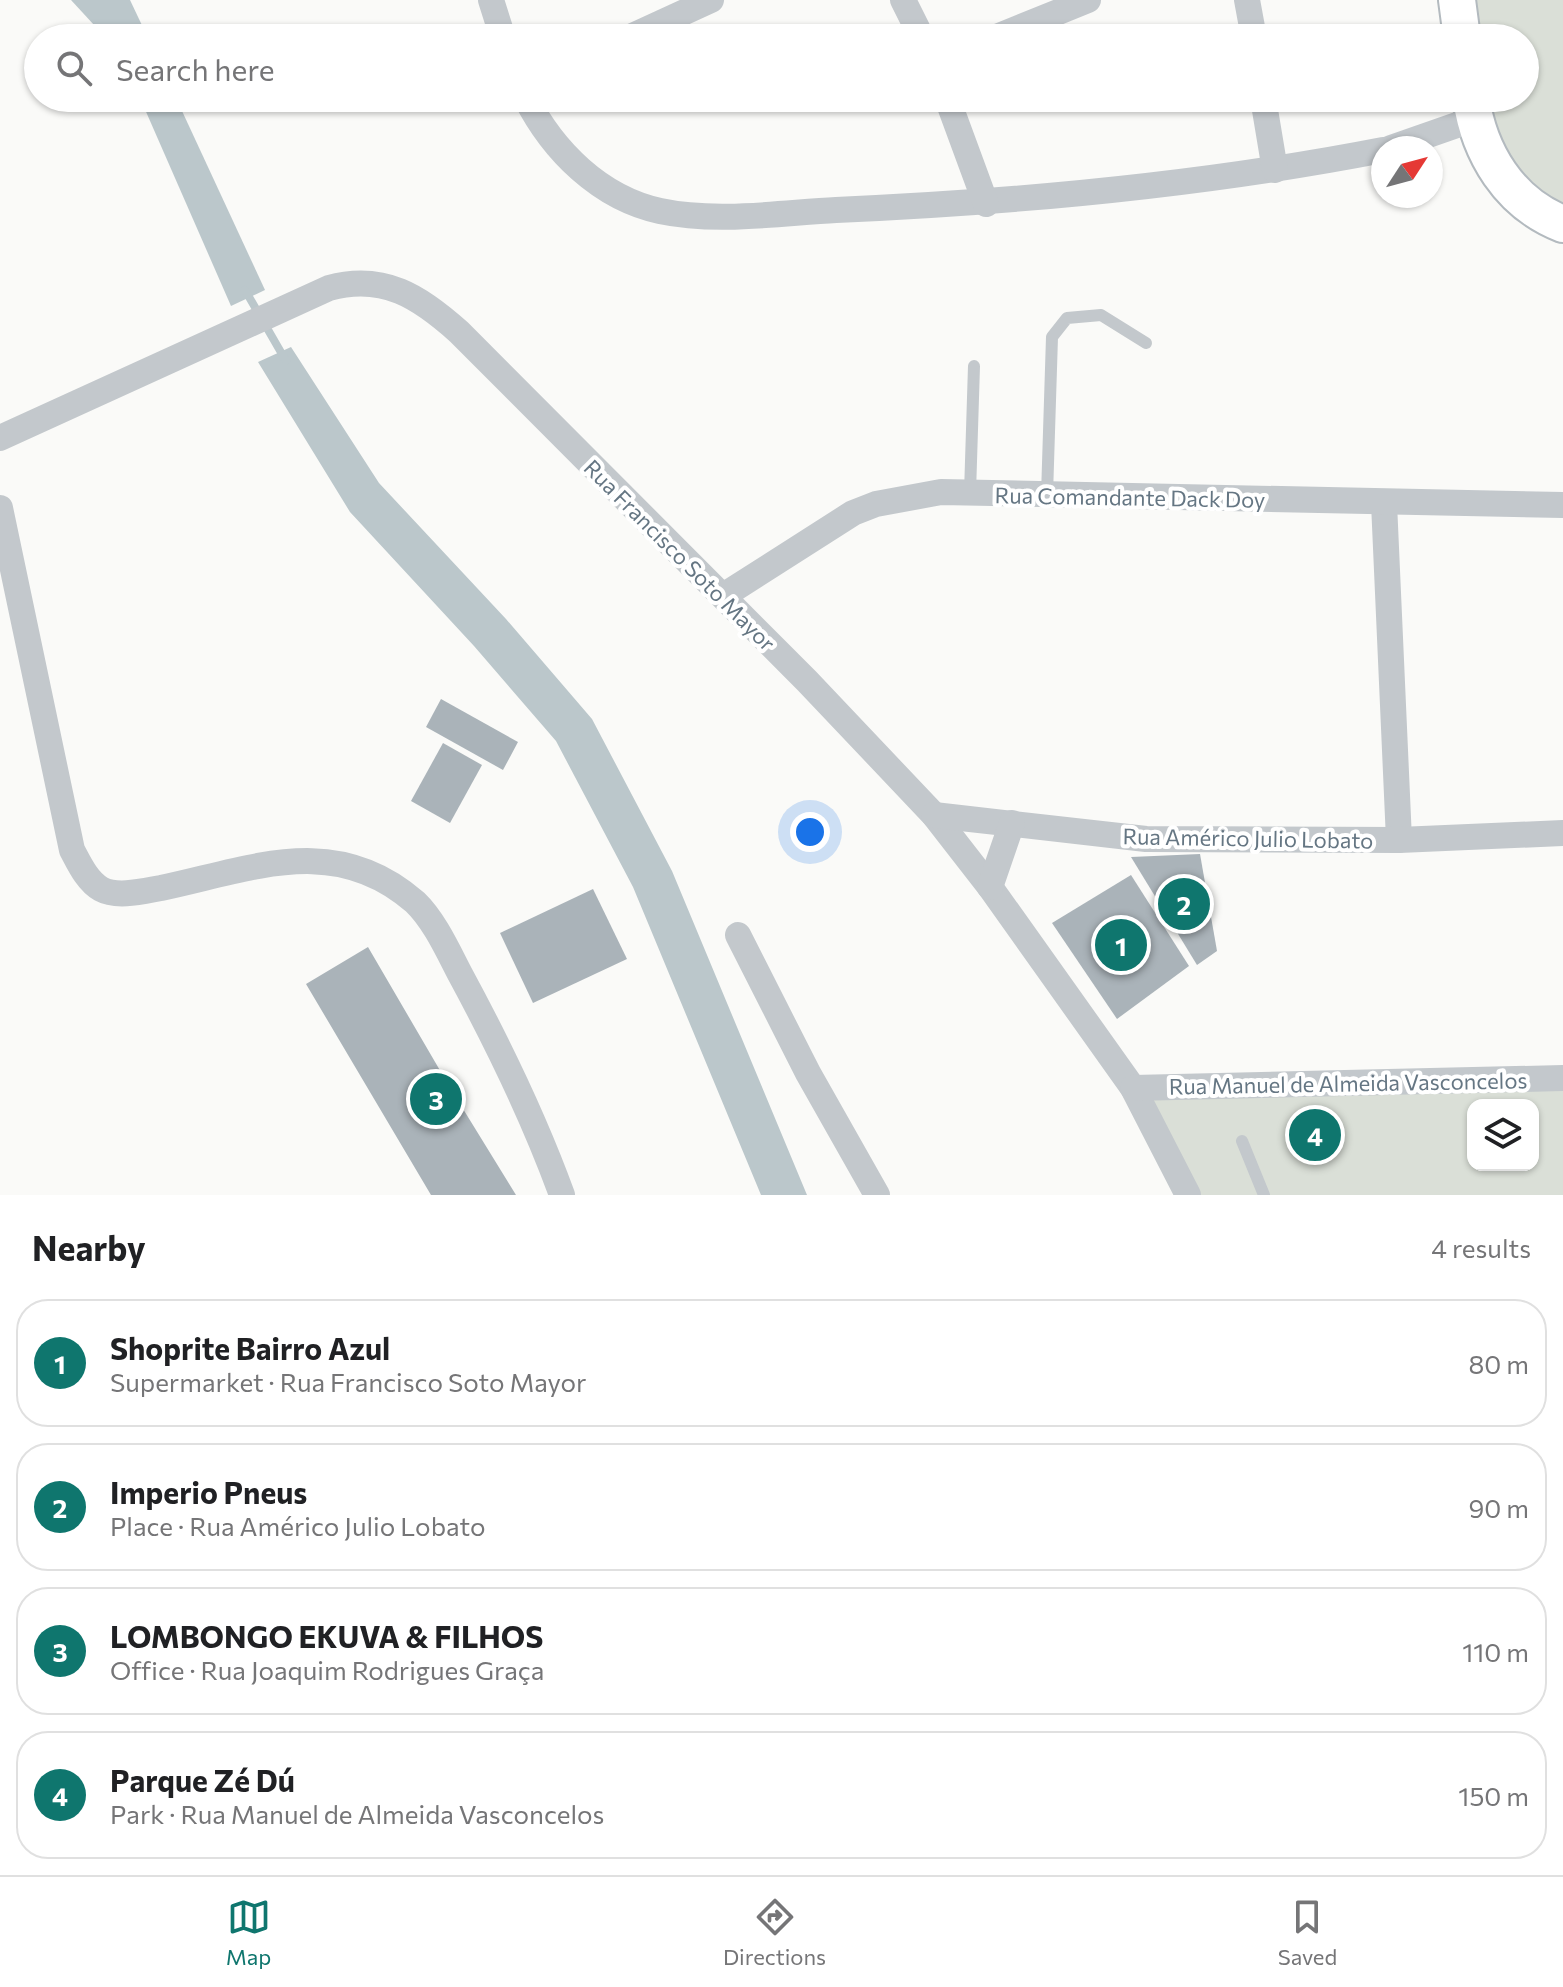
<!DOCTYPE html>
<meta charset="utf-8">
<style>
:root{--surface:#fff;--page:#f6f6f6;--text:#202124;--muted:#757577;--line:#e0e0e0;--accent:#0f766e}
body{margin:0;font-family:Commissioner,sans-serif;background:var(--page);color:var(--text)}
.controls{position:absolute;right:24px;bottom:24px;display:grid;overflow:hidden;border-radius:16px;box-shadow:0 2px 6px #0004}
.controls button{width:72px;height:72px;display:grid;place-items:center;padding:0;border:0;border-bottom:2px solid var(--line);background:var(--surface);color:var(--text);font:40px sans-serif}
.compass{position:absolute;left:1371px;top:136px;width:72px;height:72px;border-radius:50%;background:var(--surface);box-shadow:0 2px 6px #0004;rotate:54deg}
.you{position:absolute;left:810px;top:832px;width:28px;height:28px;margin:-20px;border:6px solid #fff;border-radius:50%;background:#1a73e8;box-shadow:0 0 0 12px #1a73e833}
.badge{display:grid;place-items:center;width:52px;height:52px;border-radius:50%;background:var(--accent);color:#fff;font-size:26px;font-weight:700}
.pin{position:absolute;translate:-50% -50%;border:4px solid #fff;box-shadow:0 2px 8px #0006}
.list{margin:0;padding:0;list-style:none}
h2{display:flex;justify-content:space-between;align-items:center;height:104px;margin:0;padding:0 32px;font-size:34px}
h2 small{font-size:26px;font-weight:400;color:var(--muted)}
.list li{display:grid;grid-template-columns:52px 1fr auto;gap:24px;align-items:center;box-sizing:border-box;height:128px;margin:0 16px 16px;padding:0 16px;border:2px solid var(--line);border-radius:32px}
.list b{display:block;font-size:30px;white-space:nowrap}
.list p{margin:0;font-size:26px;white-space:nowrap;color:var(--muted)}
.list em{font-size:26px;font-style:normal;color:var(--muted)}
.icon{flex:none;width:44px;height:44px;fill:none;stroke:currentColor;stroke-width:2;stroke-linecap:round;stroke-linejoin:round}
.map{position:relative;flex:none;width:1563px;height:1195px;overflow:hidden}
.search{position:absolute;background:var(--surface);box-shadow:0 2px 6px #0004;left:24px;right:24px;top:24px;height:88px;display:flex;align-items:center;gap:20px;box-sizing:border-box;padding:0 28px;border-radius:44px;color:var(--muted);font-size:30px}
.sheet{height:680px;background:var(--surface)}
nav{display:flex;justify-content:space-around;align-items:center;box-sizing:border-box;height:112px;border-top:2px solid var(--line);background:var(--surface);font-size:22px;color:var(--muted)}
nav a{display:grid;justify-items:center;gap:4px}
nav .on{color:var(--accent)}
.map>svg:first-child{display:block}
.green{fill:#dadfd7;fill-rule:evenodd}
.water{fill:#bbc7cb}
.lines{fill:none;stroke-linecap:round;stroke-linejoin:round}
.stream{stroke:#bbc7cb;stroke-width:8}
.building{fill:#aab3b9}
.secondary-casing{stroke:#b3babf;stroke-width:40}
.lane{stroke:#c3c8cc;stroke-width:12}
.street{stroke:#c3c8cc;stroke-width:26}
.secondary{stroke:#fff;stroke-width:36}
.labels{text-anchor:middle;dominant-baseline:central;stroke-width:8;stroke-linejoin:round;paint-order:stroke}
.street-label{font-size:22px;fill:#657683;stroke:#fff}
</style>
<div class="map">
<svg width="1563" height="1195" viewBox="0 0 1563 1195">
<rect width="100%" height="100%" fill="#fafaf8"/>
<!-- green -->
<g class="green">
<path d="M1457,0H1563V223L1531,208L1471,98H1525V38H1462Z"/>
<path d="M1563,1078V1195H1188L1133,1088ZM1473,1105H1533V1165H1473Z"/>
</g>
<!-- water -->
<g class="water">
<path d="M71,0H130L148,38H106Z"/>
<path d="M140,98H176L265,290L231,306Z"/>
<path d="M291,347L379,483L506,619L592,719L672,871L807,1195H761L633,887L556,741L474,646L350,512L258,362Z"/>
</g>
<g class="lines">
<!-- stream -->
<path class="stream" d="M245,290L286,361"/>
</g>
<!-- building -->
<g class="building">
<path d="M441,699L518,742L503,770L426,727Z"/>
<path d="M443,743L482,765L450,823L411,801Z"/>
<path d="M1200,854L1217,951L1197,965L1131,857Z"/>
<path d="M1131,875L1189,966L1117,1019L1052,923Z"/>
<path d="M593,889L627,959L533,1003L500,933Z"/>
<path d="M368,947L452,1091L516,1195H431L306,984Z"/>
</g>
<g class="lines">
<!-- secondary casing -->
<g class="secondary-casing">
<g id="secondary">
<path d="M1457,0L1462,38"/>
<path d="M1471,98C1479,153 1509,203 1563,224"/>
</g>
</g>
<!-- lane -->
<g class="lane">
<path d="M970,493L974,366"/>
<path d="M1047,495L1052,337L1067,318L1101,315L1146,343"/>
<path d="M1242,1141L1264,1195"/>
</g>
<!-- street -->
<g class="street">
<path d="M491,0L503,38"/>
<path d="M903,0L922,38"/>
<path d="M1247,0L1254,38"/>
<path d="M628,38L711,0"/>
<path d="M994,38L1088,0"/>
<path d="M526,98C553,151 600,198 660,211C716,223 780,213 836,210C1019,202 1203,185 1383,150"/>
<path d="M947,98L986,204"/>
<path d="M1263,98L1275,170"/>
<path d="M1391,148L1474,119"/>
<path d="M0,438L329,288C384,273 420,297 459,332L807,681L934,815L990,887L1133,1088L1188,1195"/>
<path d="M1384,503L1399,840"/>
<path d="M0,508L72,850C79,863 87,881 101,889C117,898 144,891 161,888C252,869 335,832 415,902C434,920 448,951 460,974C499,1046 534,1118 562,1195"/>
<path d="M723,596L853,513L876,504L941,492L1563,505"/>
<path d="M934,815L1146,839L1399,840L1563,833"/>
<path d="M990,887L1012,823"/>
<path d="M738,935L808,1073L877,1195"/>
<path d="M1133,1088L1563,1078"/>
</g>
<!-- secondary -->
<use href="#secondary" class="secondary"/>
</g>
<g class="labels">
<!-- street labels -->
<g class="street-label">
<text transform="translate(1130 497) rotate(1)">Rua Comandante Dack Doy</text>
<text transform="translate(680 555) rotate(45)">Rua Francisco Soto Mayor</text>
<text transform="translate(1248 838) rotate(1)">Rua Américo Julio Lobato</text>
<text transform="translate(1348 1083) rotate(-1)">Rua Manuel de Almeida Vasconcelos</text>
</g>
</g>
</svg>
<div class="controls">
<button><svg class="icon" aria-label="layers" viewBox="0 0 24 24"><path d="M12 4l9 5-9 5-9-5zM3 14l9 5 9-5"/></svg></button>
</div>
<svg class="compass" viewBox="-18 -18 36 36"><path d="M0-13l5 13h-10z" fill="#e53935"/><path d="M0 13l5-13h-10z" fill="#757577"/></svg>
<div class="you"></div>
<div class="pin badge" style="left:1121px;top:945px">1</div>
<div class="pin badge" style="left:1184px;top:904px">2</div>
<div class="pin badge" style="left:436px;top:1099px">3</div>
<div class="pin badge" style="left:1315px;top:1135px">4</div>
<div class="search"><svg class="icon" aria-label="search" viewBox="0 0 24 24"><circle cx="10" cy="10" r="6"/><path d="M15 15l6 6"/></svg>Search here</div>
</div>
<section class="sheet">
<h2>Nearby<small>4 results</small></h2>
<ul class="list">
<li><span class="badge">1</span><div><b>Shoprite Bairro Azul</b><p>Supermarket · Rua Francisco Soto Mayor</p></div><em>80 m</em></li>
<li><span class="badge">2</span><div><b>Imperio Pneus</b><p>Place · Rua Américo Julio Lobato</p></div><em>90 m</em></li>
<li><span class="badge">3</span><div><b>LOMBONGO EKUVA &amp; FILHOS</b><p>Office · Rua Joaquim Rodrigues Graça</p></div><em>110 m</em></li>
<li><span class="badge">4</span><div><b>Parque Zé Dú</b><p>Park · Rua Manuel de Almeida Vasconcelos</p></div><em>150 m</em></li>
</ul>
</section>
<nav>
<a class="on"><svg class="icon" aria-label="map" viewBox="0 0 24 24"><path d="M3 6l6-2 6 2 6-2v14l-6 2-6-2-6 2zM9 4v14M15 6v14"/></svg>Map</a>
<a><svg class="icon" aria-label="directions" viewBox="0 0 24 24"><path d="M12 3l9 9-9 9-9-9zM9 14v-3h6M13 9l2 2-2 2"/></svg>Directions</a>
<a><svg class="icon" aria-label="saved" viewBox="0 0 24 24"><path d="M7 4h10v16l-5-4-5 4z"/></svg>Saved</a>
</nav>
